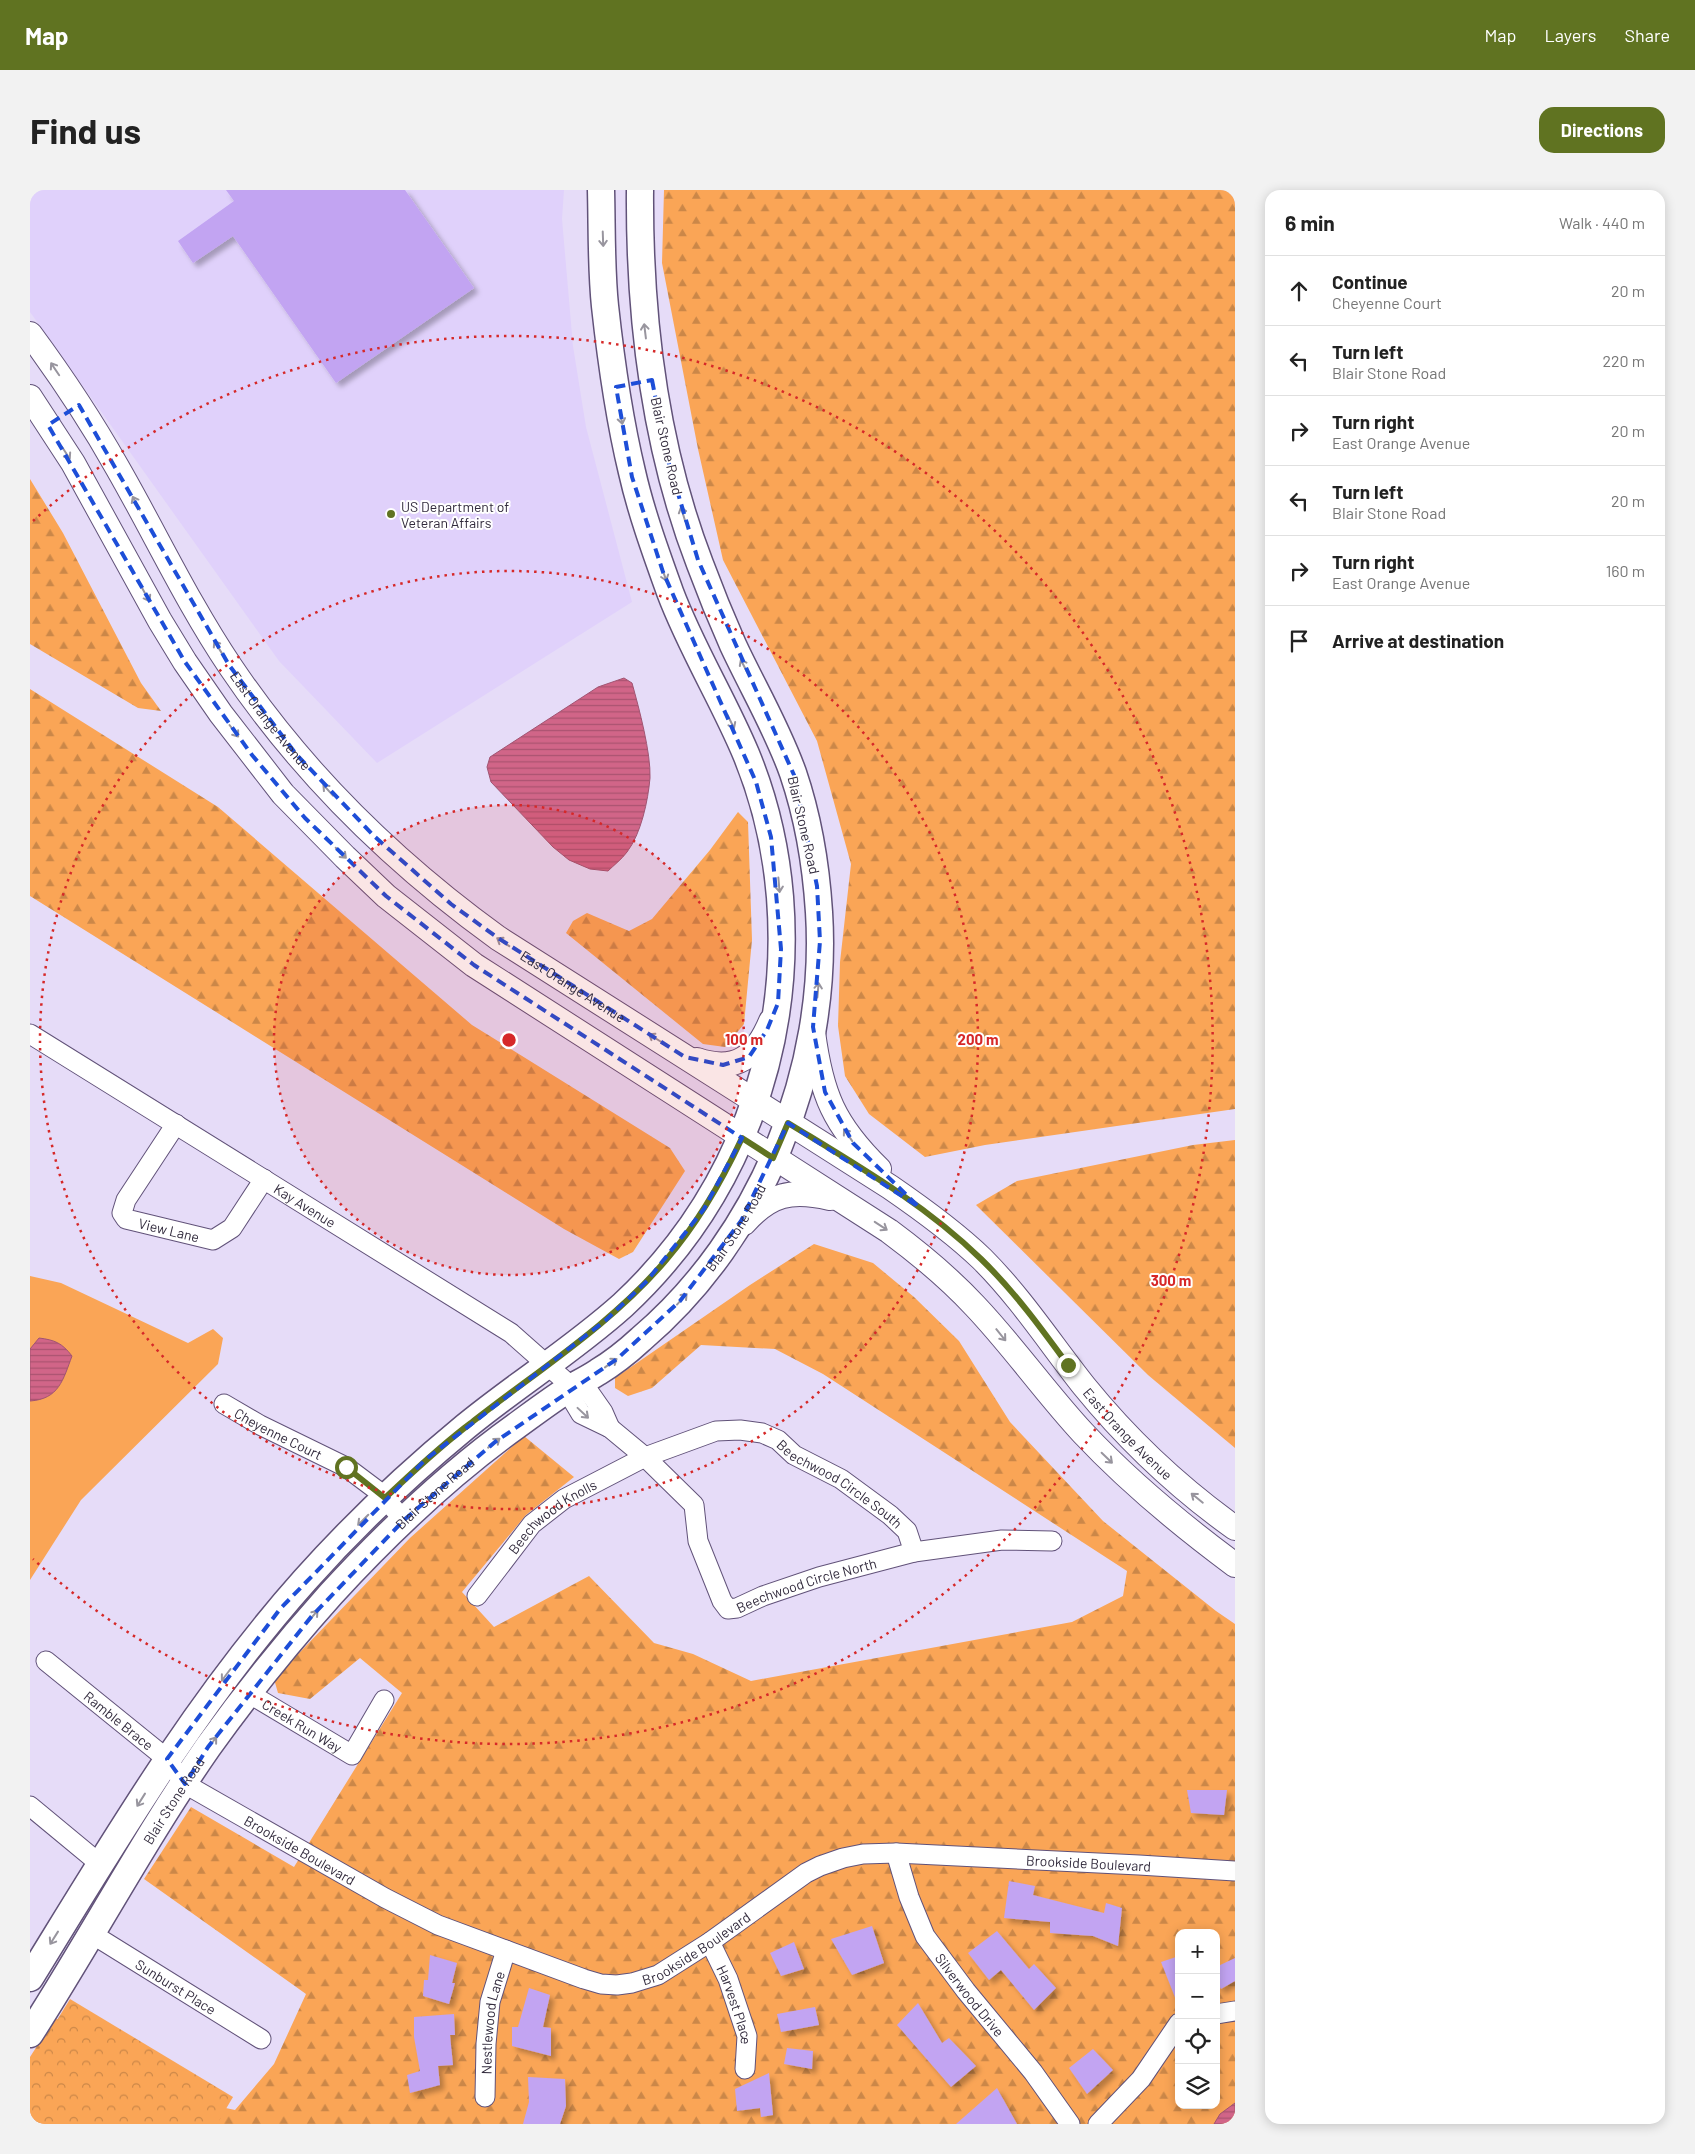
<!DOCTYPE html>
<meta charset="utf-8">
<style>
:root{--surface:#fff;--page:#f2f2f2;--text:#222;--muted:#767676;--line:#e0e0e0;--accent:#607321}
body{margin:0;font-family:Barlow,sans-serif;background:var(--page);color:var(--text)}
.controls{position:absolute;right:15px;bottom:15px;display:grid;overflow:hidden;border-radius:10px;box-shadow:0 2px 12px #0003}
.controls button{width:45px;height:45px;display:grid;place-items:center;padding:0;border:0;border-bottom:1px solid var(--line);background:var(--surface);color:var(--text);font:25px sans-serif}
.stop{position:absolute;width:15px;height:15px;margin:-11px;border:4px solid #607321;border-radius:50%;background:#fff}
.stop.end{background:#607321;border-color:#fff;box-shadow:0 1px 5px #0008}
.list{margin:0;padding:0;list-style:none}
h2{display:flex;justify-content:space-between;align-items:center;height:65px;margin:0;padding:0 20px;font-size:21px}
h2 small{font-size:16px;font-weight:400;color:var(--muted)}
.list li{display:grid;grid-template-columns:32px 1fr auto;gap:15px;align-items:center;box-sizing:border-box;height:70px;padding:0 20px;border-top:1px solid var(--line)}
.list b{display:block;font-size:19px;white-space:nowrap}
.list p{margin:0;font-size:16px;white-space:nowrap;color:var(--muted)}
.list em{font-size:16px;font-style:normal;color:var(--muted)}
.icon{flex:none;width:28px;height:28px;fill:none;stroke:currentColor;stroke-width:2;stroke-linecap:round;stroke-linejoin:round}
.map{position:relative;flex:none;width:1205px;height:1934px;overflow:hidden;border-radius:15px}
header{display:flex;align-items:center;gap:30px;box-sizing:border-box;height:70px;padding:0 25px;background:var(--accent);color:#fff}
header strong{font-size:24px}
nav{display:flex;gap:28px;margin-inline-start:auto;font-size:18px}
.intro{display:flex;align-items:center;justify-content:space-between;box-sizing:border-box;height:120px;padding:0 30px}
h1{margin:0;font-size:35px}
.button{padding:12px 22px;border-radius:15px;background:var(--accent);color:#fff;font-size:18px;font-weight:700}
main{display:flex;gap:30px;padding:0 30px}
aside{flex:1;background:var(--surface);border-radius:15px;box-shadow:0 2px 12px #0003}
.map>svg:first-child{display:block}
.built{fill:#e0d1fb}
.grass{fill:#faa556}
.forest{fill:url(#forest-firs);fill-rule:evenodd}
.park{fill:url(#park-crowns)}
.water{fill:url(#water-rules);stroke:#a15472}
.building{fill:#c2a4f2;filter:url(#shadow)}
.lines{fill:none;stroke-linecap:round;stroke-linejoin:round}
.minor-casing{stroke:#615279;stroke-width:21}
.tertiary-casing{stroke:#615279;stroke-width:26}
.secondary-casing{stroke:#615279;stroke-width:29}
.minor{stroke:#fff;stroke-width:19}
.tertiary{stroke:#fff;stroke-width:24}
.secondary{stroke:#fff;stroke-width:26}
.oneway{stroke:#98959e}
.route{stroke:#607321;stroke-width:6}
.marked{fill:none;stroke:#1d4ed8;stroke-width:4;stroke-dasharray:10 6;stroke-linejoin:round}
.ring{fill:none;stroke:#d62828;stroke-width:2.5;stroke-dasharray:2.5 5}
.poi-dot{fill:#607321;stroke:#fff;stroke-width:2}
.labels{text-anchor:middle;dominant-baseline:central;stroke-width:4;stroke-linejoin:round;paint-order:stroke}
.street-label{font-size:14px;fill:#322b3d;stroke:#fff}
.poi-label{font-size:14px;fill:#322b3d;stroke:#fff;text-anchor:start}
.centre{fill:#d62828;stroke:#fff;stroke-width:2.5}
.ring-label{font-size:15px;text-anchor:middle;font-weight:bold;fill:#d62828;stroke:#fff;stroke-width:4;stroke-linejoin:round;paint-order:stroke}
</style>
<header>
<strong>Map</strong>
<nav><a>Map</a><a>Layers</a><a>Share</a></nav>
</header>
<div class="intro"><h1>Find us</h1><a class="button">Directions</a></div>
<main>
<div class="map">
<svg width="1205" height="1934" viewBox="0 0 1205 1934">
<defs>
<pattern id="forest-firs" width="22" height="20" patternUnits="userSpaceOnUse" patternTransform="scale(1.25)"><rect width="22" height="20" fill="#faa556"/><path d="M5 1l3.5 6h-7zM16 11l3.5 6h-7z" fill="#cb8748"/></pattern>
<pattern id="park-crowns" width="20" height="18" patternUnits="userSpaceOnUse" patternTransform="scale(1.25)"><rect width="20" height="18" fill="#faa556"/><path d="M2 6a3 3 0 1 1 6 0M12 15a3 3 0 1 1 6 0" fill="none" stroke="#cb8748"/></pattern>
<pattern id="water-rules" width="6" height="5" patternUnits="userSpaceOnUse" patternTransform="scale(1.25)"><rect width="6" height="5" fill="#d16588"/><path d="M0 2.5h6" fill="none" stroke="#aa5370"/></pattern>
<filter id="shadow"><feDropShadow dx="4.5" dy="4.5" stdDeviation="2.5" flood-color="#0004"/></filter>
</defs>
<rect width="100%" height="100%" fill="#e6dcf8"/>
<!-- built -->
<path class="built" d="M0,0H534L532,29L543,156L556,237L602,412L347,573L249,471L0,122Z"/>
<!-- grass -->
<path class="grass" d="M0,1086L31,1093L158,1153L183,1139L193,1148L188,1174L51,1310L0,1390Z"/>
<!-- forest -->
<g class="forest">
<path d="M634,0H1205V919L955,955L895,967L839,924L815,886L808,836L810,772L821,674L787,551L693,370L668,259L632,73Z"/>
<path d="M0,289L33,343L111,493L131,521L108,518L0,454Z"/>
<path d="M0,499L188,617L442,835L640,958L655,981L603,1062L589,1069L534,1039L0,706Z"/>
<path d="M708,622L718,632L722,750L714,834L695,857L673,854L536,743L543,731L557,723L599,741L622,729L680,660Z"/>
<path d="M1205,950V1258L1118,1185L946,1015L987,991L1163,955Z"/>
<path d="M784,1054L843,1073L884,1107L929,1151L980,1232L1073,1331L1186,1421L1205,1434V1934H0V1867L25,1828L163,1911L205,1920L244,1874L276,1804L114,1689L161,1617L264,1677L372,1503L330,1468L280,1509L248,1503L244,1489L380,1348L494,1246L544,1287L496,1325L432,1402L464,1437L559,1386L624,1453L663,1464L721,1491L1042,1432L1093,1406L1097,1381L793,1184L745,1159L671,1155L622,1198L598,1206L585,1198V1188L720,1095ZM1149,1743H1186V1915H1149Z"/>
</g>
<!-- park -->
<path class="park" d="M40,1809L203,1907L187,1934H0V1874Z"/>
<!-- water -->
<g class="water">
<path d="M594,488L602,493C609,518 621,563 620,588C618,611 611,644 597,662C592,669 584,675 578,681L560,679L539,670L523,657L461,592L457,577L460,567L568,497Z"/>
<path d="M9,1148C25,1150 32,1153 42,1166C33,1190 29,1209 0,1211V1159Z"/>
<path d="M1205,1913V1934H1184L1190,1924Z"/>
</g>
<!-- building -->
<g class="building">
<path d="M196,0H375L444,98L306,193L203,46L163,73L148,51L204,11Z"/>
<path d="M1157,1600H1197L1194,1625L1161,1623Z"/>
<path d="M979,1691L1005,1696L1003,1705L1074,1723L1076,1713L1092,1718L1088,1756L1063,1746L1020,1743V1732L974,1728Z"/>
<path d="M842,1736L854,1773L822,1785L801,1749Z"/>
<path d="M967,1741L999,1779L1004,1774L1026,1798L1004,1820L971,1780L959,1790L938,1763Z"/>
<path d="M764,1752L774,1779L751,1786L740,1763Z"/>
<path d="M400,1765L427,1773L422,1793H425L419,1814L393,1806L394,1790H398Z"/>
<path d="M1149,1766V1815H1148L1131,1772Z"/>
<path d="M1205,1768V1791L1191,1799L1186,1791V1777Z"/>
<path d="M499,1798L520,1805L513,1837L521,1838V1866L482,1856V1837H488Z"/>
<path d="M888,1813L912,1853L919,1848L946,1876L921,1897L867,1835Z"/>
<path d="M785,1817L789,1835L751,1842L747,1824Z"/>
<path d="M424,1824L425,1845H420L423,1875L408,1876L410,1895L380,1903L377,1885L390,1881L384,1847V1827Z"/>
<path d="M757,1858L783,1861L782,1879L754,1874Z"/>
<path d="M1063,1859L1083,1880L1057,1904L1039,1878Z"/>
<path d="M739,1883L743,1925L731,1927L730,1918L707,1921L705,1899Z"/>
<path d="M498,1887L535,1889L536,1916L530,1934H493L499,1912Z"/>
<path d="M967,1898L987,1934H926Z"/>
</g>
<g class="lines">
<!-- minor casing -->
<g class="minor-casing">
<g id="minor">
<path id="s1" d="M0,844L481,1143L542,1197L559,1202L573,1222L580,1238"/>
<path id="s2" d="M146,934L96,1010L92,1023L96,1029L183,1050L202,1038L234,989"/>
<path id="s3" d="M542,1197V1209L551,1224L580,1238L615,1267L664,1315L668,1351L692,1411L698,1419L707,1418L733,1406L789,1387L884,1362L972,1350L1022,1351"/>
<path id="s4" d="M194,1214L230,1235L316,1277L348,1301L374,1330"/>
<path id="s5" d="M447,1406L502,1334L534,1309L615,1267L686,1241L710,1240L732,1243L748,1250L764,1265L811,1289L860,1325L877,1341L884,1362"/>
<path id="s6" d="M16,1471L137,1569L155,1594L355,1708L408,1735L554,1789L571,1794L587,1795L602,1793L628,1785L680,1752L776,1683L790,1676L813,1668L833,1664L866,1663L1109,1675L1205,1681"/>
<path id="s7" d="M220,1504L322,1565L354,1510"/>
<path d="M0,1616L70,1674"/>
<path id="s8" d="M866,1663L879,1707L895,1746L936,1801L1003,1882L1040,1934"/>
<path id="s9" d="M62,1744L231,1849"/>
<path id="s10" d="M680,1752L698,1789L717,1846L715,1879"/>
<path d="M1186,1824L1205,1821"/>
<path id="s11" d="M455,1907L456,1854L460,1812L476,1760"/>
<path d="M1068,1934L1111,1889L1149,1833"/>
</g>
</g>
<!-- tertiary casing -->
<g class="tertiary-casing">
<g id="tertiary">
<path id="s12" d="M0,144C31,186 61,231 87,277C125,343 157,412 200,476C272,583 363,672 468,748L860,997C892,1019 924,1042 952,1069C991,1108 1020,1153 1054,1196C1097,1249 1149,1298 1205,1338"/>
<path d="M0,207L43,273L130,431L155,472L191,524L253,604L315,667L356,706L444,775L859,1041C890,1064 919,1088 945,1116C983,1156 1015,1202 1053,1243C1099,1292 1151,1335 1205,1375"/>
<path d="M783,842C791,904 804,935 849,979"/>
<path d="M667,870C706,883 726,867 741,831"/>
<path d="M714,1033C740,1004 761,999 800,1008"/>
</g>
</g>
<!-- secondary casing -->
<g class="secondary-casing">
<g id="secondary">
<path d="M0,1788C85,1650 167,1511 275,1390C324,1335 378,1284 435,1237C486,1195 543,1160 593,1115C706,1010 762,860 750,707C746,658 735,610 716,564C693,509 661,458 640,402C626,363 611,322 602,282C589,228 581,171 575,116C571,78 572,38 571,0"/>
<path id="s13" d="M0,1844C61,1749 114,1649 178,1557C216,1504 258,1452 301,1404C357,1343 419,1284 486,1236C504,1223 521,1210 540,1198C549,1193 559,1188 568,1182C583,1173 598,1161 611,1149C732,1046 799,879 789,722C786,675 778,627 763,583C747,538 723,498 703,455C691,428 680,401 670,374C624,255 609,127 610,0"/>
</g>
</g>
<!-- minor -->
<use href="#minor" class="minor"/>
<!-- tertiary -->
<use href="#tertiary" class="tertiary"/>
<!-- secondary -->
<use href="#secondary" class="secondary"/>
</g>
<!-- one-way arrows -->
<defs><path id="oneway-shaft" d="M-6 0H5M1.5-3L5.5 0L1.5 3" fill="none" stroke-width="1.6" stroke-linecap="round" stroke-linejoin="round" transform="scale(1.25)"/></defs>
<g class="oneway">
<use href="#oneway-shaft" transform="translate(573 49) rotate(88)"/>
<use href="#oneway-shaft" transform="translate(615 141) rotate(-97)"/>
<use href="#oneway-shaft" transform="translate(25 179) rotate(-124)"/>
<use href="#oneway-shaft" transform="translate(591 227) rotate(79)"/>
<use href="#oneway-shaft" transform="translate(36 263) rotate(57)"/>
<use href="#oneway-shaft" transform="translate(106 313) rotate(-118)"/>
<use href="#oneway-shaft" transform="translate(653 324) rotate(-107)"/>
<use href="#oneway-shaft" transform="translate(634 384) rotate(71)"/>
<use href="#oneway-shaft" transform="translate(116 405) rotate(61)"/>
<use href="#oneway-shaft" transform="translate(188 457) rotate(-122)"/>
<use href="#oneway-shaft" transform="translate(714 476) rotate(-117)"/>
<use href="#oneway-shaft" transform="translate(701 532) rotate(64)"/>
<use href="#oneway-shaft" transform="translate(204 541) rotate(53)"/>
<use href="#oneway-shaft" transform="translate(298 600) rotate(-132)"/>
<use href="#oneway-shaft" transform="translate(311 663) rotate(45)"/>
<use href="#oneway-shaft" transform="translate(749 695) rotate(85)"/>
<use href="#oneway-shaft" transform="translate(473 752) rotate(-147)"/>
<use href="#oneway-shaft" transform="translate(788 800) rotate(-85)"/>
<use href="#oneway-shaft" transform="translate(625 848) rotate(-148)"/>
<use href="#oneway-shaft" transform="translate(818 945) rotate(-125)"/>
<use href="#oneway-shaft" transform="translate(851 1036) rotate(33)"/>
<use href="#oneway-shaft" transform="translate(652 1109) rotate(-48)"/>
<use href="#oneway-shaft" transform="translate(971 1145) rotate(51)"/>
<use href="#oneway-shaft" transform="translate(581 1173) rotate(-36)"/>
<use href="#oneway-shaft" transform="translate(553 1223) rotate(43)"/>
<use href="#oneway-shaft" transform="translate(464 1253) rotate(-38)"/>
<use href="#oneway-shaft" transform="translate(1077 1268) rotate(44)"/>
<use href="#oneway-shaft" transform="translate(1167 1308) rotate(-141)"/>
<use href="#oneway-shaft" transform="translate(333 1330) rotate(135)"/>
<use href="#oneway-shaft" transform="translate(283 1426) rotate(-50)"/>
<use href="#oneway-shaft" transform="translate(196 1485) rotate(127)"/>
<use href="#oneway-shaft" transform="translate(182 1553) rotate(-53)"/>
<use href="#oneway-shaft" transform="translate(111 1610) rotate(122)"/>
<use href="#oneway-shaft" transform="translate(24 1748) rotate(122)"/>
</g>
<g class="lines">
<!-- route -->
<path class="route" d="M316,1277L355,1308C383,1282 410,1256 441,1233C507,1181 581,1135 636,1070C668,1033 692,991 712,948L743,968L758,933C825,974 895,1014 951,1069C984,1101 1011,1138 1038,1175"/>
</g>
<!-- marked area -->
<path class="marked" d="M622,190L637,267L668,370L764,585L787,696L790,751L783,837L795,902L823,953L889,1017L758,933L711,1031L650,1111L587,1169L465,1252L374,1330L281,1427L178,1557L155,1594L137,1569L250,1419L395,1270L576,1130L617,1091L674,1019L712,948L444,775L356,706L275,628L222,565L155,472L18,235L49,215L199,475L266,564L344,646L421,714L468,748L655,867L693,875L719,867L737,840L748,813L751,759L741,647L726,592L633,382L602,287L586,197Z"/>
<!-- distance rings -->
<circle cx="479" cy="850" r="235" fill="#d62828" fill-opacity=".12"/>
<g class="ring">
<circle cx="479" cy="850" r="235"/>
<circle cx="479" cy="850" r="469"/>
<path d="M3 331A704 704 0 1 1 3 1369"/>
</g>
<!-- markers -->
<circle class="poi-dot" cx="361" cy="324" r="5"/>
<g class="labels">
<!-- street labels -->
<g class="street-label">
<text transform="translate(637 256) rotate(77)">Blair Stone Road</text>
<text stroke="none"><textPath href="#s12" startOffset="456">East Orange Avenue</textPath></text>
<text transform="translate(774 635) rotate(77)">Blair Stone Road</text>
<text stroke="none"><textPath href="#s12" startOffset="861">East Orange Avenue</textPath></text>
<text stroke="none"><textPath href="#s1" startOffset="324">Kay Avenue</textPath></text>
<text stroke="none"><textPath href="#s13" startOffset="1084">Blair Stone Road</textPath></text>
<text stroke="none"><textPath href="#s2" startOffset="156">View Lane</textPath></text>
<text stroke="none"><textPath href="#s4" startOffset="62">Cheyenne Court</textPath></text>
<text stroke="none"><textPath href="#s12" startOffset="1581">East Orange Avenue</textPath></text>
<text stroke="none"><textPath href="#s5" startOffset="438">Beechwood Circle South</textPath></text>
<text stroke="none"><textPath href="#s13" startOffset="679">Blair Stone Road</textPath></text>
<text stroke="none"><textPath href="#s5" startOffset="111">Beechwood Knolls</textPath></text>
<text stroke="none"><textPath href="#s3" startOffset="369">Beechwood Circle North</textPath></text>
<text stroke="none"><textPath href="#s6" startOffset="94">Ramble Brace</textPath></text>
<text stroke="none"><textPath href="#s7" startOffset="61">Creek Run Way</textPath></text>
<text stroke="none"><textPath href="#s13" startOffset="274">Blair Stone Road</textPath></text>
<text stroke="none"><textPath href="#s6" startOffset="319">Brookside Boulevard</textPath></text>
<text stroke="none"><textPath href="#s6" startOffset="1174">Brookside Boulevard</textPath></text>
<text stroke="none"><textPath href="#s6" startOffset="754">Brookside Boulevard</textPath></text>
<text stroke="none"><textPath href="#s9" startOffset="99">Sunburst Place</textPath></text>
<text stroke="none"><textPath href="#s8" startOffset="162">Silverwood Drive</textPath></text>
<text stroke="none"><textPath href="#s10" startOffset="68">Harvest Place</textPath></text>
<text stroke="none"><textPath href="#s11" startOffset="75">Nestlewood Lane</textPath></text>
</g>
<!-- poi labels -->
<g class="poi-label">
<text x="371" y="316">US Department of<tspan x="371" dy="16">Veteran Affairs</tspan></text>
</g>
</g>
<circle cx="479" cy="850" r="8" class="centre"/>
<g class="ring-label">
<text x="714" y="855">100 m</text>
<text x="948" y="855">200 m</text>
<text x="1141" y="1096">300 m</text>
</g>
</svg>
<div class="controls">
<button>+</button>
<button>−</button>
<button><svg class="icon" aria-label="locate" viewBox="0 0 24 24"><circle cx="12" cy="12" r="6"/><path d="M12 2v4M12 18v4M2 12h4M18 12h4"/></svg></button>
<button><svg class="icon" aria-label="layers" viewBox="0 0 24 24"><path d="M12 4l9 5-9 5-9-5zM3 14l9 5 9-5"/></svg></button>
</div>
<div class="stop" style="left:316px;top:1277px"></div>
<div class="stop end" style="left:1038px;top:1175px"></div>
</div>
<aside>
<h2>6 min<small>Walk · 440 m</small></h2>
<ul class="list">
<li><svg class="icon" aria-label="ahead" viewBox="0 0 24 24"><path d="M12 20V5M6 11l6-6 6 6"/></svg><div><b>Continue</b><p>Cheyenne Court</p></div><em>20 m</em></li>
<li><svg class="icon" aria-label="left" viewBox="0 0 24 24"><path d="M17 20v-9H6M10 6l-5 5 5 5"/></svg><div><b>Turn left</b><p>Blair Stone Road</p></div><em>220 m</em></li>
<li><svg class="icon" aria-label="right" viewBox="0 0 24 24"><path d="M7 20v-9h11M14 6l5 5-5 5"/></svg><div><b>Turn right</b><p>East Orange Avenue</p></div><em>20 m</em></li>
<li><svg class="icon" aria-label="left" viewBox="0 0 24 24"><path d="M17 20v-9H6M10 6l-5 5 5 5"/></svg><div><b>Turn left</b><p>Blair Stone Road</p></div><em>20 m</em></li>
<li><svg class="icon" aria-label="right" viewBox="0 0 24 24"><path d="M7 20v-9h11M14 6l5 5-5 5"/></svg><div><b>Turn right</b><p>East Orange Avenue</p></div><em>160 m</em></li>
<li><svg class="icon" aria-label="arrive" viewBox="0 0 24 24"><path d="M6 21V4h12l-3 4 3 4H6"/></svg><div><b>Arrive at destination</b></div></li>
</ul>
</aside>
</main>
